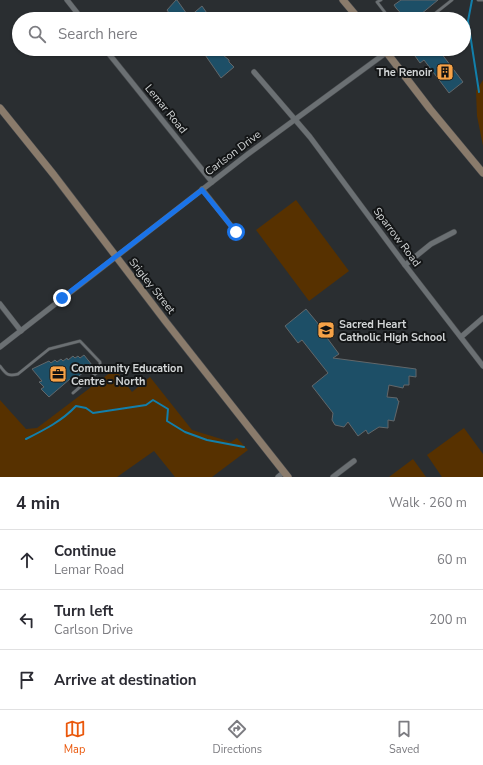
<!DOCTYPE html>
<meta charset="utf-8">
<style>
:root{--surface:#fff;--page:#f7f7f7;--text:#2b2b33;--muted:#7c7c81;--line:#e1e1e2;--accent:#ea580c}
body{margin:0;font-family:"Nunito Sans",sans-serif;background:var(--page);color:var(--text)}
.stop{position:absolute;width:12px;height:12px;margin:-9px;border:3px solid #1a73e8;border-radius:50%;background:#fff}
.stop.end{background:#1a73e8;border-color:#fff;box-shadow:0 1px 4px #0008}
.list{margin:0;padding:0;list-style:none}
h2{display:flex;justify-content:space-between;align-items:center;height:52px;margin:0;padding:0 16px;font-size:17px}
h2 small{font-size:13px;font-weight:400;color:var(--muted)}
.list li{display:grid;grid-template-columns:26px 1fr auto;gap:12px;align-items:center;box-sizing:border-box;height:60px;padding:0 16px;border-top:1px solid var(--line)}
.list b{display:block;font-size:15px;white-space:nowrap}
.list p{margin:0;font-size:13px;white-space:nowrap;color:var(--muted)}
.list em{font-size:13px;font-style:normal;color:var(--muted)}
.icon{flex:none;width:22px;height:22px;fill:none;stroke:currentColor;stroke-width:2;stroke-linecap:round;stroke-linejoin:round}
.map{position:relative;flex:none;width:483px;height:477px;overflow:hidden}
.search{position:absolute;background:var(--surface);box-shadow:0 1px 3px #0004;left:12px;right:12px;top:12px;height:44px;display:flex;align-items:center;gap:10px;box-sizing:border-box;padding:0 14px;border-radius:22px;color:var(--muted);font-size:15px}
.sheet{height:232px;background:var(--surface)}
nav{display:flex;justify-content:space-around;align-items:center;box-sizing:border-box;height:56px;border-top:1px solid var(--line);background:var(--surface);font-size:11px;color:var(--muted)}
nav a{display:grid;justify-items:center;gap:2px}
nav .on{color:var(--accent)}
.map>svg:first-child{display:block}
.green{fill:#573100}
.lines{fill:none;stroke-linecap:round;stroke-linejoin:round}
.stream{stroke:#127fab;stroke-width:2}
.building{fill:#1d4f67;stroke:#62676a}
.lane-casing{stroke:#484b4e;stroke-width:3.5}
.street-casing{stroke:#484b4e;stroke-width:6}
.secondary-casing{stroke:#484b4e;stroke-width:8}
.lane{stroke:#6b7073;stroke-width:2.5}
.street{stroke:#6b7073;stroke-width:5}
.secondary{stroke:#8a7b6b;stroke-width:7}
.route{stroke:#1a73e8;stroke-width:5}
.labels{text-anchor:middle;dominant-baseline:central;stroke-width:4;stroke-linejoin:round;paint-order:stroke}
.poi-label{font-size:11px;font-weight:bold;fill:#d2d5d6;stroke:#141617;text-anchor:start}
.street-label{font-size:11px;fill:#d2d5d6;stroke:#141617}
</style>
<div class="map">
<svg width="483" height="477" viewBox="0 0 483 477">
<rect width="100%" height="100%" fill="#2a2e31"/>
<!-- green -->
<g class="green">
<path d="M483,80V146L477,116L476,91Z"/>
<path d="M296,200L349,271L309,301L256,230Z"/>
<path d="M115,369L132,392L150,377L192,430L231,442L237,438L248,450L212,477H175L154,451L117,477H0V400L26,429L37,428Z"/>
<path d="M464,428L483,454V477H442L427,455Z"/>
<path d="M413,459L426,477H389Z"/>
</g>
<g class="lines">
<!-- stream -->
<g class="stream">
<path d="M472,0L468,21L479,92"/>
<path d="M26,439C44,430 62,421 76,406L86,408L93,413L146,405L153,400L168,409L167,421L185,432L207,440L244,447"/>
</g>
</g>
<!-- building -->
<g class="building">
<path d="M176,0H177L189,17L202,6L211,19H173L167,10Z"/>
<path d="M401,0H438L415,19H406L396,8L394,5Z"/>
<path d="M201,49H216L229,60V62L234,67L221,78Z"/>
<path d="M410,49H438L463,82L449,93L424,60L420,63Z"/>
<path d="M306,309L320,326L319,327L339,354L333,358L416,369V377L409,376V385H404L403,388L389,385L387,397L397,398L398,401H399L394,421L388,420V428L379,427L368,434L366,430L358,436L348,422L344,427L335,425L332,420L333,413L312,386L328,373L302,340L298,343L285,326Z"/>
<path d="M84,355L92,365L72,382L70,379L49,397L41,389L44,387L39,382L42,381L32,369L49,361L51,363L55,360L57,362L61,359L63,361L67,358L68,360L73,356L75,358L78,356L80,358Z"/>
</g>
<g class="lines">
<!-- lane casing -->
<g class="lane-casing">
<g id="lane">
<path d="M381,0L377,2L390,19"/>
<path d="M478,0H483"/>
<path d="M428,19L452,0"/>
<path d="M0,366C6,374 8,377 18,374L49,349L80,341L100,362V370L73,393"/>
</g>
</g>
<!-- street casing -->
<g class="street-casing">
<g id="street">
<path d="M67,0L82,19"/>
<path d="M105,49L212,182"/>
<path d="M254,72L310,137L405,265L483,366"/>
<path d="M202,189L236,232"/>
<path d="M405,265L431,244L454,232"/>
<path d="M0,304L21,331"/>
<path d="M461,337L483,318"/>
<path d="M0,347L248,154L387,52"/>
<path d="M278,477L284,472"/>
<path d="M333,477L354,461"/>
</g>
</g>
<!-- secondary casing -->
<g class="secondary-casing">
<g id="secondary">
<path d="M343,0L359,19"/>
<path d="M384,49L430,109L483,173"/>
<path d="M0,108L54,175L166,322L288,477"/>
</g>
</g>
<!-- lane -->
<use href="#lane" class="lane"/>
<!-- street -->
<use href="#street" class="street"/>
<!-- secondary -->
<use href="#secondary" class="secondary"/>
</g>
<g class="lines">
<!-- route -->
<path class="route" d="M62,298L202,190L236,232"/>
</g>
<!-- icons -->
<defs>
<g id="building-square" transform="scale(0.9)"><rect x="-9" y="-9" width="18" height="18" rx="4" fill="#f6a247" stroke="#141617"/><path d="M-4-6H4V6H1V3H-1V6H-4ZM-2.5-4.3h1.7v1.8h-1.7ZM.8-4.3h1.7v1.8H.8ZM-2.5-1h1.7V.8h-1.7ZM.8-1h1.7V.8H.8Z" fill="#111"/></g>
<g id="school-square" transform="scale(0.9)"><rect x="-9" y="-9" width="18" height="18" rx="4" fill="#f6a247" stroke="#141617"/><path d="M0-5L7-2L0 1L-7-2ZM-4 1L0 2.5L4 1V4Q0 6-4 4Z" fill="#111"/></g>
<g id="office-square" transform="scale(0.9)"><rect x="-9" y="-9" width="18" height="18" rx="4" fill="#f6a247" stroke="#141617"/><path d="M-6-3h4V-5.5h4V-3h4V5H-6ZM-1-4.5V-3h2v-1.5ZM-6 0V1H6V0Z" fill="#111"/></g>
</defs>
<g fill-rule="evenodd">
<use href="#building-square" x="445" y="72"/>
<use href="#school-square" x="326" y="330"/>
<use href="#office-square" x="58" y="374"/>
</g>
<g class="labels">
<!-- poi labels -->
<g class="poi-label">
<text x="432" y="72" text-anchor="end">The Renoir</text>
<text x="339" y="324">Sacred Heart<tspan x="339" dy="13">Catholic High School</tspan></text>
<text x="71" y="368">Community Education<tspan x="71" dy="13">Centre - North</tspan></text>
</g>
<!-- street labels -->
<g class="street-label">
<text transform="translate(166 109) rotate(51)">Lemar Road</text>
<text transform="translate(233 153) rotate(-37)">Carlson Drive</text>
<text transform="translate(397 237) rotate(53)">Sparrow Road</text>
<text transform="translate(152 286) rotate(52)">Srigley Street</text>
</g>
</g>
</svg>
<div class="stop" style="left:236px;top:232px"></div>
<div class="stop end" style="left:62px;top:298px"></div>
<div class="search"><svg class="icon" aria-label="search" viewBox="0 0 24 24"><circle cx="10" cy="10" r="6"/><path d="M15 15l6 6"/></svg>Search here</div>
</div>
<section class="sheet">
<h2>4 min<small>Walk · 260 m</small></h2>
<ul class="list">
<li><svg class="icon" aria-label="ahead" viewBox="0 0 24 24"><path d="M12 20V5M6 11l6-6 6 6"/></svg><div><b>Continue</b><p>Lemar Road</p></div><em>60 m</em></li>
<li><svg class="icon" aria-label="left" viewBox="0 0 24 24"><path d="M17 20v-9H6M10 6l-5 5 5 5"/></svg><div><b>Turn left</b><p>Carlson Drive</p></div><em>200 m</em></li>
<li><svg class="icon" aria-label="arrive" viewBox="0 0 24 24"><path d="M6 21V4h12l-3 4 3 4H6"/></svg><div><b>Arrive at destination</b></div></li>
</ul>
</section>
<nav>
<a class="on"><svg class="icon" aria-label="map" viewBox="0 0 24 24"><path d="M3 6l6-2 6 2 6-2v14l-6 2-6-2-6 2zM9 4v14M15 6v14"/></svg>Map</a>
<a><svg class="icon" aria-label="directions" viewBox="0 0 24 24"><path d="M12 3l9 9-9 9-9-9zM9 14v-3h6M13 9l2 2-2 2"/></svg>Directions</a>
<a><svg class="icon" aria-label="saved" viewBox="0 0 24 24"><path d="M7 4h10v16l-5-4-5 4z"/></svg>Saved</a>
</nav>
